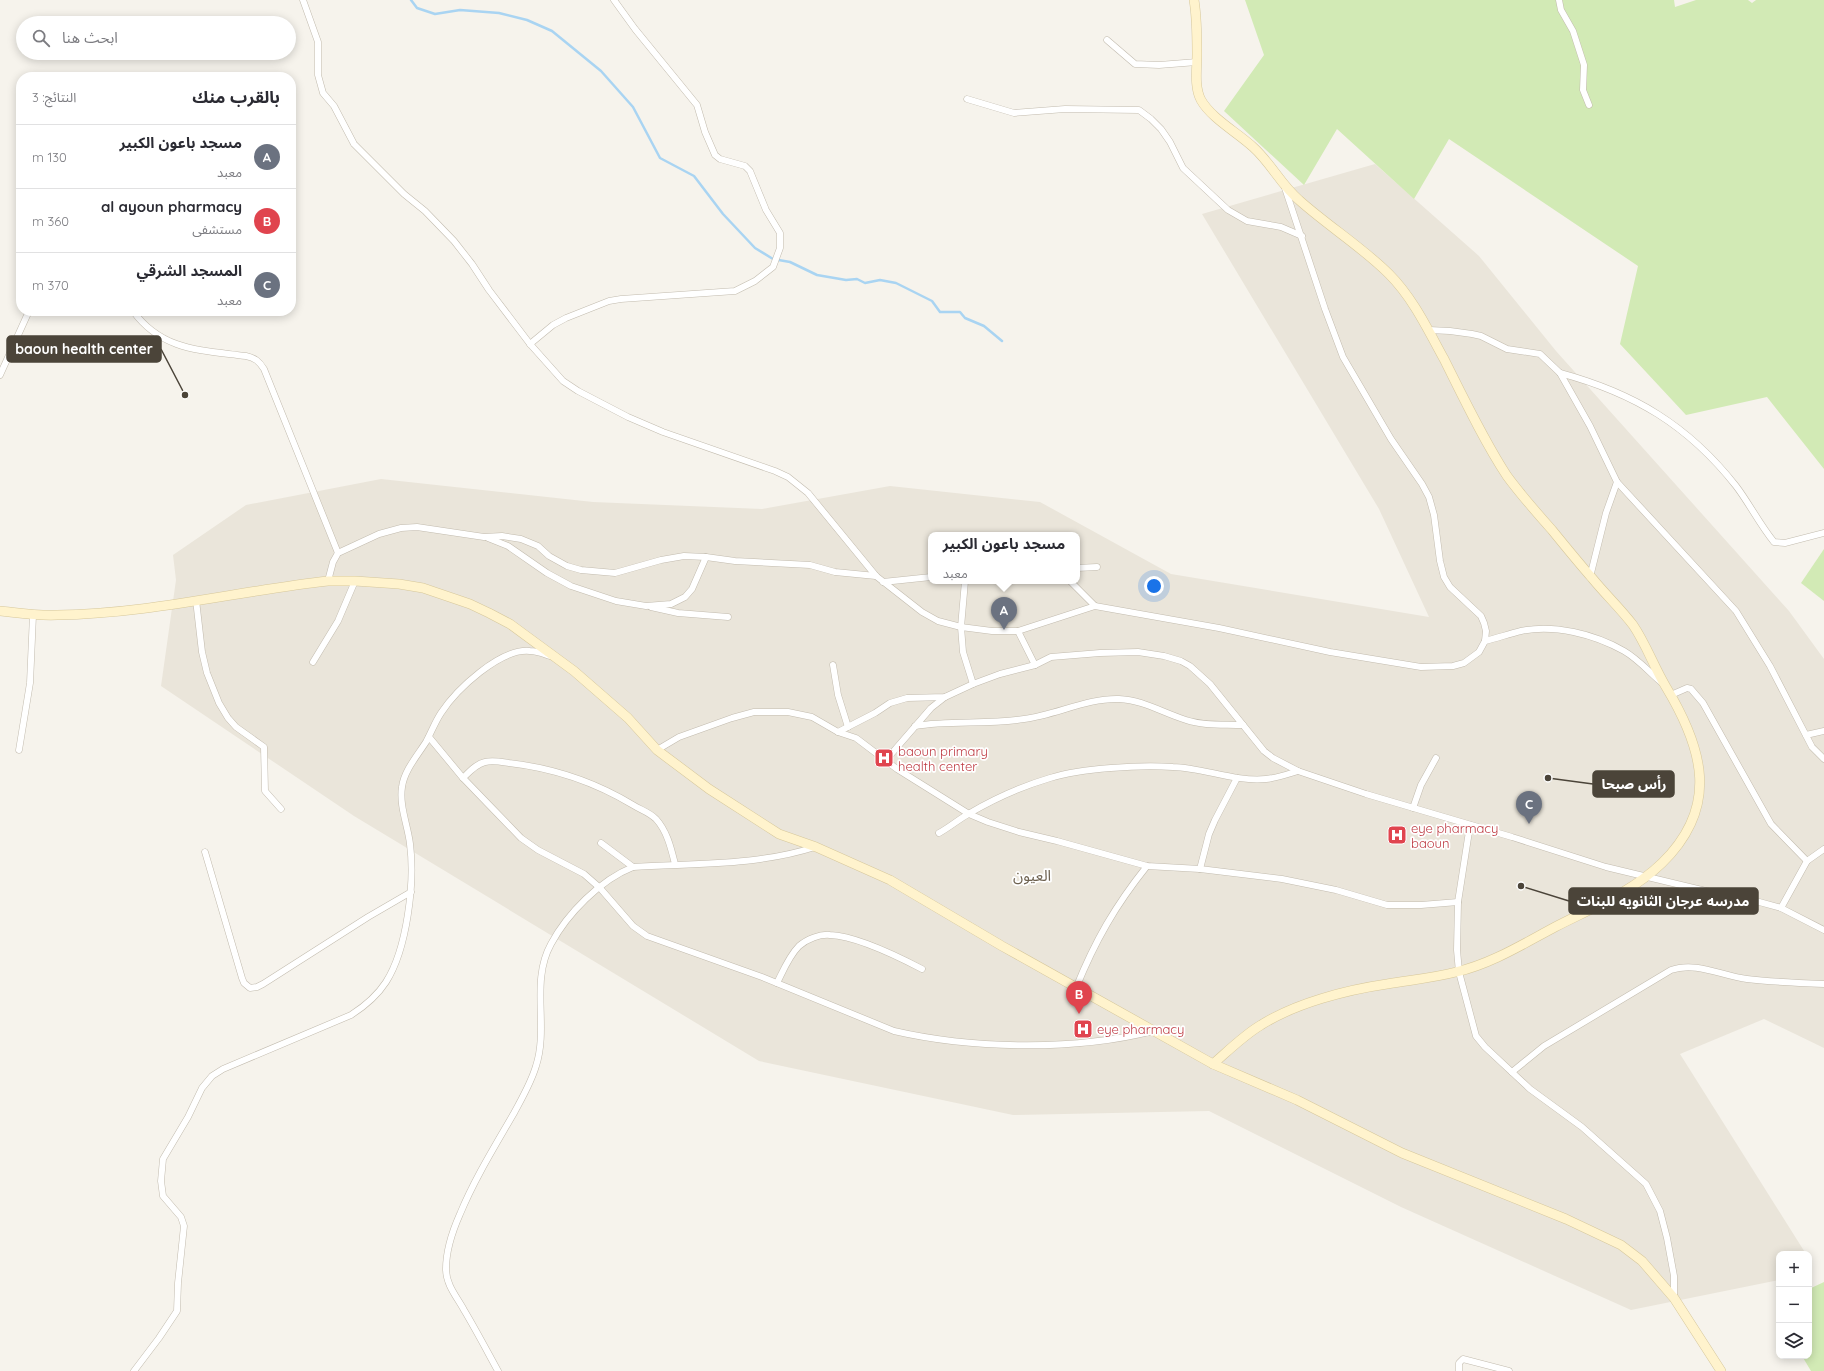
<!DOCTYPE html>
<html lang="ar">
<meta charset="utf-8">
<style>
:root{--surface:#fff;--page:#f2f2f3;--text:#2b2b33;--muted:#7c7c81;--line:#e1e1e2;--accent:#b45309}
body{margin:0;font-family:Quicksand,"Noto Sans Arabic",sans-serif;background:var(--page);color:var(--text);direction:rtl}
.controls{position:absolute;right:12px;bottom:12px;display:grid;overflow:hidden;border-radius:8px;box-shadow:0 2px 10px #0003}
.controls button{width:36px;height:36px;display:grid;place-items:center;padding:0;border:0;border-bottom:1px solid var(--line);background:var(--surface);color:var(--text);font:20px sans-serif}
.you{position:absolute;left:1154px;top:586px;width:14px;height:14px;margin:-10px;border:3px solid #fff;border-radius:50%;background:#1a73e8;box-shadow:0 0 0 6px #1a73e833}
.badge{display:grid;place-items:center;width:26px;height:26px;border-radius:50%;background:var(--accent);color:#fff;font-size:13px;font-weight:700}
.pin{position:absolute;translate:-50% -33px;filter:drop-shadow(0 1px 2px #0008)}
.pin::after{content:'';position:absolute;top:21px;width:14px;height:12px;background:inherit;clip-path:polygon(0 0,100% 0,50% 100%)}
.popup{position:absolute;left:928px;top:532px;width:152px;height:52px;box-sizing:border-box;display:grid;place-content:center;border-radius:8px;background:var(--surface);filter:drop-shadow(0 1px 3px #0005);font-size:13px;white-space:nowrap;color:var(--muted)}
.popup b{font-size:15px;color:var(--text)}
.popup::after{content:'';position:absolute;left:50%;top:100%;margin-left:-8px;border:8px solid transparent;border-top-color:var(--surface)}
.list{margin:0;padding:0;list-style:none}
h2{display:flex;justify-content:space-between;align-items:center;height:52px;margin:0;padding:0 16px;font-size:17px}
h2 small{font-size:13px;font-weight:400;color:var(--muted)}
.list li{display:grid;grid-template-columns:26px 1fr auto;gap:12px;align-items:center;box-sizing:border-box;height:64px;padding:0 16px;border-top:1px solid var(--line)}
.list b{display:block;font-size:15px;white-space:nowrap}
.list p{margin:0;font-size:13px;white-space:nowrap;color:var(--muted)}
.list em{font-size:13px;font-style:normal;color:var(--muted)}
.icon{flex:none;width:22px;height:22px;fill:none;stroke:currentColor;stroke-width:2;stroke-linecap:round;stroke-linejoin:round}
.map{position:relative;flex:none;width:1824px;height:1371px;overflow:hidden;direction:ltr}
.search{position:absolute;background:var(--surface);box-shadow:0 2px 10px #0003;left:16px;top:16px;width:280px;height:44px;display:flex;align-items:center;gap:10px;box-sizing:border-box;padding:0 14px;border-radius:22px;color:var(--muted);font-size:15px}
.panel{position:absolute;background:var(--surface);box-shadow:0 2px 10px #0003;left:16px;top:72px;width:280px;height:244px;border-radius:16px;direction:rtl}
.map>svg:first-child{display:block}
.residential{fill:#eae5da;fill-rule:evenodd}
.green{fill:#d2eab5}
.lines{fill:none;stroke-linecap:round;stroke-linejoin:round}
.stream{stroke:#a9d4f2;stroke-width:2.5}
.street-casing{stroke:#c2bbae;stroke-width:7}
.secondary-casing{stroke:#d6c79b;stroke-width:10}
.street{stroke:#fff;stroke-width:6}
.secondary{stroke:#fff3cd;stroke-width:9}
.labels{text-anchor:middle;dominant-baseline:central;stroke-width:3.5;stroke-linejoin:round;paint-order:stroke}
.health-label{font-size:13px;fill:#be3a42;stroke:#fff;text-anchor:start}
.quarter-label{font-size:15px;fill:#6e6250;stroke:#fff}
.leader{fill:none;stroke:#4b4439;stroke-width:1.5}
.callout-dot{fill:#4b4439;stroke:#fff;stroke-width:1.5}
.callout{fill:#4b4439;stroke:#4b4439;stroke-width:1.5}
.callout-label{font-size:14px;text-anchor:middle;font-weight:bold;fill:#fff}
</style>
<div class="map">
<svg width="1824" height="1371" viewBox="0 0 1824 1371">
<rect width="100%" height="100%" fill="#f6f3ec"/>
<!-- residential -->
<path class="residential" d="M1375,164L1479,256L1556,351L1789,611L1824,659V1048L1764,1019L1680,1054L1806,1254H1779V1280L1631,1310L1401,1207L1209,1111L1013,1115L759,1061L354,816L161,686L176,580L173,555L246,505L381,479L593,502L762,509L890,486L1040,502L1171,574L1429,617L1379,509L1202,214ZM931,535H1077V581H931Z"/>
<!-- green -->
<g class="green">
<path d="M1245,0H1674L1675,7L1696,0H1748L1752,3L1756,0H1824V469L1767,397L1686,415L1620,344L1638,266L1449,139L1414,199L1337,129L1304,185L1224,111L1264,55Z"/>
<path d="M1824,549V601L1801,583Z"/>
<path d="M1824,1282V1371H1811L1802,1356H1809V1289Z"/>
</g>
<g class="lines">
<!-- stream -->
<path class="stream" d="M411,0L417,8L435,14L460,10L499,13L527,20L552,31L601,71L633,107L660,158L694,176L723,214L755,248L773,259L790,262L817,275L846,280L857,279L865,283L880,280L896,283L932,301L940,312H960L965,318L984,326L1002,341"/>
<!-- street casing -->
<g class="street-casing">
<g id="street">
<path d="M303,0L318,42V75L323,93L334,106L354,144L404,194L425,211L454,241L472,264L489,290L530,344L563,381L578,391L628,417L663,432L775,471L788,477L808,493L876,576L922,612L938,621L961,627L992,631H1018"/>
<path d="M1559,0L1561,10L1573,31L1584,65L1583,90L1589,105"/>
<path d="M1107,40L1135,64L1159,65L1197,62"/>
<path d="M967,99L1014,113L1065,109L1139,110L1151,119L1161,129L1170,142L1183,168L1228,210L1247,221L1281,227L1302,236"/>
<path d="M133,311C162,351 201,350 246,356C255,358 259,361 264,369L338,553"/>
<path d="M1429,330L1450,331L1472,334L1481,336L1507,349L1540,354L1560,373L1590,426L1617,482L1736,611L1770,666L1812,747L1824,759"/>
<path d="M530,344L553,325L566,318L609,301L621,299L735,291L755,281L773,267L780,248V233L766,210L750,171L745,166L720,159L715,155L705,132L697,105L635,29L614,0"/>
<path d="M1560,373C1634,393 1688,425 1736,486C1749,503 1760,525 1774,542L1785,543L1824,533"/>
<path d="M0,375L29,311"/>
<path d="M488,538L508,546L547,573L571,586L616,601L646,606L671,604L685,597L692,589L706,557"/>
<path d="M1077,568L1097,567"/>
<path d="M1590,577L1606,513L1617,482"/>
<path d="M328,581L333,562L338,553L379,534L401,528L417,527L484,537L502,536L521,539L538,546L549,556L567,566L581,570L615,573L661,560L684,556L706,557L735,561L810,565L835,572L876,576"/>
<path d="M965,581L961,627L963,652L973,684"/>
<path d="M1070,581L1095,606"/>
<path d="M883,582L931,577"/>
<path d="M196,600L202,652L207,673L219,703L228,718L236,727L264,747L265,791L281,809"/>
<path d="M651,607L678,613L728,617"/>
<path d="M1485,641C1497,638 1509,634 1521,631C1554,624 1594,634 1624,651C1638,659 1649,672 1661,682"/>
<path d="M313,662L338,621L355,581"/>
<path d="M833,665L838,695L848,727"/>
<path d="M1035,665L1018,631L1095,606L1219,628L1330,652L1421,667L1453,666L1464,663L1479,652L1485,641L1486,631L1484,623L1481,616L1450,587L1444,577L1440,561L1434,515L1429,497L1422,484L1391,439L1343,357L1325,309L1285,188"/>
<path d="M1671,695L1687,688L1691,689L1703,703L1771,824L1807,861"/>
<path d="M915,726C951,720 988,725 1024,719C1056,715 1087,698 1119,699C1143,700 1163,713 1186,720C1204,726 1224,724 1243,725"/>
<path d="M838,732L875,713L890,703L907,698L945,697L973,684L1000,674L1035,665L1051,657L1100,653L1138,652L1164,656L1181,661L1190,666L1210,684L1264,751L1273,758L1298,771L1366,794L1512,837L1606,867L1706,891L1752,900L1781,908L1824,930"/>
<path d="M1806,735L1824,731"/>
<path d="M429,737L463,778L521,838L538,850L584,874L600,888L633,926L647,936L762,977L894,1031C972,1049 1075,1051 1153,1031"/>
<path d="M19,750L30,683L33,615"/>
<path d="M657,750L679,737L732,718L754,712H788L812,717L838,732L856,738L897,769L969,814L988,822L1019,832L1057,841L1147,866L1200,869L1282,879L1336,890L1387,905H1421L1458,902"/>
<path d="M886,760L931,708L945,697"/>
<path d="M463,778C469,772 476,764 485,762C493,760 502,762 509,763C553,768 595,782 633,805C641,810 649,812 656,819C667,831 671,848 675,864"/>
<path d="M1413,808L1421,785L1436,758"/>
<path d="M1470,825L1458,902L1457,950L1459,972L1476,1036L1485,1047L1530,1089L1582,1127L1646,1184L1660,1211L1667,1238L1674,1276V1298"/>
<path d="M939,833C950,827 959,819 970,813C994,799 1023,786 1050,778C1082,768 1139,765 1173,767C1204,768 1235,782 1266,779C1277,778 1288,774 1298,771"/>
<path d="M601,843L633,867"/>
<path d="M205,852L242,978L244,983L250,988L257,987L263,984L368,917L411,892"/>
<path d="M1200,869L1209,834L1215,820L1237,778"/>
<path d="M1781,908L1807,861L1824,849"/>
<path d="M777,983C783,971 789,956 799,946C807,939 820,934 830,935C856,936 899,957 922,969"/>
<path d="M1076,988C1095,941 1115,906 1147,866"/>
<path d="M1512,1072L1544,1046L1671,970C1696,961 1722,976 1747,979C1772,982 1798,983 1824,984"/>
<path d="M134,1371L159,1338L177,1311L178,1283L184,1226L181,1217L163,1196L161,1181L163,1159L188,1117L202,1088L212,1076L223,1069L351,1015C365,1006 377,996 386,982C407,949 415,883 410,844C408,826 399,806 402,787C404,771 417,756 426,742C431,733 435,722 441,713C456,690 500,648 530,651C537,651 544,654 550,656"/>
<path d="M498,1371C487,1351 476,1330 464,1310C457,1297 446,1285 446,1269C446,1250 452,1232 460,1214C475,1178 495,1146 514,1113C522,1098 531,1083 536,1066C549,1026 530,982 551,944C567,914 600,880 633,867C694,863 756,866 815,847"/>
<path d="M1459,1371V1363L1463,1359L1509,1371"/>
</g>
</g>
<!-- secondary casing -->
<g class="secondary-casing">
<g id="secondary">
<path d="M1194,0C1197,18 1197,36 1197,54C1197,69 1194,87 1201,100C1211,118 1238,133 1253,147C1271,163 1281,185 1299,200C1328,226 1362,247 1389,274C1413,298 1428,330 1444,359C1463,397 1484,441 1507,476C1521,495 1536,512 1552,530C1565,546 1578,562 1592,578C1605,594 1620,608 1633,625C1646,644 1654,667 1666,687C1704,750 1719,807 1662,863C1632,892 1592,908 1555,927C1523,944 1491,964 1456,972C1433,978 1410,980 1387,984C1346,990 1296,1003 1261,1025C1244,1035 1228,1051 1213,1064"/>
<path d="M0,611C19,613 38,616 57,615C148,614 238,591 328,581H355L399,584L423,588L470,604L489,613L510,624L574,671L628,718L657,750L709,789L779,834L816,847L890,880L1002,946L1213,1064L1297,1100L1402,1153L1566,1219L1621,1245L1642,1261L1674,1298L1721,1371"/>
</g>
</g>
<!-- street -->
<use href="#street" class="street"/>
<!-- secondary -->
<use href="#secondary" class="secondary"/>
</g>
<!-- icons -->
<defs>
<g id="hospital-square" transform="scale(1)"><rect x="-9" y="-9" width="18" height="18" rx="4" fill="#e0444e" stroke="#fff"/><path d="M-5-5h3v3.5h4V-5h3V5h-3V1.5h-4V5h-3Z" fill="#fff"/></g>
</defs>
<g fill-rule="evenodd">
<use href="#hospital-square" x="884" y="758"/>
<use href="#hospital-square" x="1397" y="835"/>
<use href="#hospital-square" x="1083" y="1029"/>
</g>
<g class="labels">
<!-- health labels -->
<g class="health-label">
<text x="898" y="751">baoun primary<tspan x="898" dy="15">health center</tspan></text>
<text x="1411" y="828">eye pharmacy<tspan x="1411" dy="15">baoun</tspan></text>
<text x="1097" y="1029">eye pharmacy</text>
</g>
<!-- quarter labels -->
<g class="quarter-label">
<text x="1032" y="875">العيون</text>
</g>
</g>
<!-- callouts -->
<path class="leader" d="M185 395L161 349M1548 778L1593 784M1521 886L1569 901"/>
<g class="callout-dot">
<circle cx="185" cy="395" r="4"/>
<circle cx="1548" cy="778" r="4"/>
<circle cx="1521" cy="886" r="4"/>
</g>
<g class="callout">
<rect x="7" y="336" width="154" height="26" rx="4"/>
<rect x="1593" y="771" width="81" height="26" rx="4"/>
<rect x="1569" y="888" width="189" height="26" rx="4"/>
</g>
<g class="callout-label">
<text x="84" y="354">baoun health center</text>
<text x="1634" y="789">رأس صبحا</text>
<text x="1663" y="906">مدرسه عرجان الثانويه للبنات</text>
</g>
</svg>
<div class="controls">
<button>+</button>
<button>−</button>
<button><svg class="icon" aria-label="layers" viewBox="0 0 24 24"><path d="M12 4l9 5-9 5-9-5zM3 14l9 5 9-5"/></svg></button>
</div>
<div class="you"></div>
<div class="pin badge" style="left:1004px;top:630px;background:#6b7280">A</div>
<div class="popup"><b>مسجد باعون الكبير</b>معبد</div>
<div class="pin badge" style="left:1079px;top:1014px;background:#e0444e">B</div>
<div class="pin badge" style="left:1529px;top:824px;background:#6b7280">C</div>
<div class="search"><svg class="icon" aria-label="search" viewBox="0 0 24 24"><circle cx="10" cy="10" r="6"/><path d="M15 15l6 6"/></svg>ابحث هنا</div>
<section class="panel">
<h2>بالقرب منك<small>النتائج: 3</small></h2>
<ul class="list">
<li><span class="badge" style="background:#6b7280">A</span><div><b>مسجد باعون الكبير</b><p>معبد</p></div><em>130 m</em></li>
<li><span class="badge" style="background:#e0444e">B</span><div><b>al ayoun pharmacy</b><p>مستشفى</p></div><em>360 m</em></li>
<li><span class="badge" style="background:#6b7280">C</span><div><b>المسجد الشرقي</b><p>معبد</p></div><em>370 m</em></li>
</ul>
</section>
</div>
